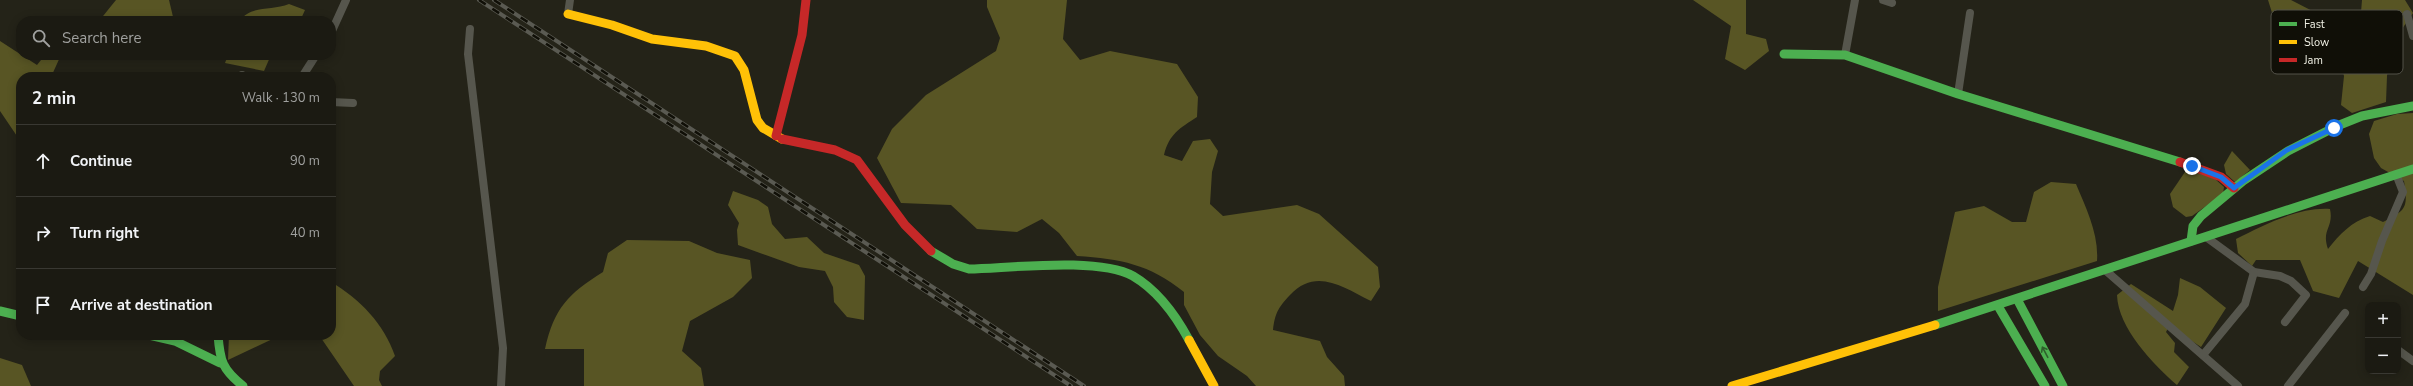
<!DOCTYPE html>
<meta charset="utf-8">
<style>
:root{--surface:#1b1a12;--page:#24231b;--text:#f1f3f6;--muted:#a0a19f;--line:#393832}
body{margin:0;font-family:"Nunito Sans",sans-serif;background:var(--page);color:var(--text)}
.controls{position:absolute;right:12px;bottom:12px;display:grid;overflow:hidden;border-radius:8px;box-shadow:0 2px 10px #0003}
.controls button{width:36px;height:36px;display:grid;place-items:center;padding:0;border:0;border-bottom:1px solid var(--line);background:var(--surface);color:var(--text);font:20px sans-serif}
.stop{position:absolute;width:12px;height:12px;margin:-9px;border:3px solid #1a73e8;border-radius:50%;background:#fff}
.stop.end{background:#1a73e8;border-color:#fff;box-shadow:0 1px 4px #0008}
.list{margin:0;padding:0;list-style:none}
h2{display:flex;justify-content:space-between;align-items:center;height:52px;margin:0;padding:0 16px;font-size:17px}
h2 small{font-size:13px;font-weight:400;color:var(--muted)}
.list li{display:grid;grid-template-columns:26px 1fr auto;gap:12px;align-items:center;box-sizing:border-box;height:72px;padding:0 16px;border-top:1px solid var(--line)}
.list b{display:block;font-size:15px;white-space:nowrap}
.list em{font-size:13px;font-style:normal;color:var(--muted)}
.icon{flex:none;width:22px;height:22px;fill:none;stroke:currentColor;stroke-width:2;stroke-linecap:round;stroke-linejoin:round}
.map{position:relative;flex:none;width:2413px;height:386px;overflow:hidden}
.search{position:absolute;background:var(--surface);box-shadow:0 2px 10px #0003;left:16px;top:16px;width:320px;height:44px;display:flex;align-items:center;gap:10px;box-sizing:border-box;padding:0 14px;border-radius:16px;color:var(--muted);font-size:15px}
.panel{position:absolute;background:var(--surface);box-shadow:0 2px 10px #0003;left:16px;top:72px;width:320px;height:268px;border-radius:16px}
.map>svg:first-child{display:block}
.forest{fill:#585524}
.lines{fill:none;stroke-linecap:round;stroke-linejoin:round}
.street{stroke:#56564d;stroke-width:8}
.fast{stroke:#4caf50;stroke-width:9}
.slow{stroke:#ffc107;stroke-width:9}
.jam{stroke:#c62828;stroke-width:9}
.rail-casing{stroke:#5a5a52;stroke-width:4}
.rail{stroke:#100f07;stroke-width:2.5;stroke-dasharray:8;stroke-linecap:butt}
.oneway{stroke:#2e5f2c}
.route{stroke:#1a73e8;stroke-width:5}
.key{fill:#100f07;stroke:#535249;stroke-width:1}
.key-label{font-size:11px;fill:#f0f0e4}
</style>
<div class="map">
<svg width="2413" height="386" viewBox="0 0 2413 386">
<rect width="100%" height="100%" fill="#242318"/>
<!-- forest -->
<g class="forest">
<path d="M116,0H169L174,21H99Z"/>
<path d="M987,0H1067L1063,39L1080,60L1110,51L1177,64L1198,97L1197,117C1180,128 1169,134 1164,155L1182,161L1193,141L1210,139L1218,151L1212,172L1210,204L1223,216L1297,205L1319,214L1378,267L1380,287L1371,301C1343,287 1316,267 1290,295C1278,308 1275,313 1273,330L1320,341L1327,357L1344,376L1345,386H1256L1247,376L1218,356L1200,335L1184,305V292C1149,264 1121,259 1077,256L1059,233L1042,219L1017,232L977,229L951,205L901,203L877,158L892,129L926,95L996,51L1000,38L987,7Z"/>
<path d="M1693,0H1746V34L1766,39L1769,51L1745,70L1725,59L1731,26Z"/>
<path d="M2268,0H2291L2326,18L2328,25L2325,37L2331,50L2348,52L2359,37L2362,0H2405L2413,13L2393,42L2387,76L2386,102L2352,113L2341,105L2344,76L2340,61C2322,53 2314,51 2309,31L2274,19Z"/>
<path d="M289,4L305,10L300,21H240C250,5 272,11 289,4Z"/>
<path d="M0,41L37,65L45,55H61L51,77H21V142L0,111Z"/>
<path d="M228,55H271L264,71L225,63Z"/>
<path d="M2413,113V295L2358,261L2339,298L2313,291L2300,260H2256L2252,266L2238,253L2236,239C2264,225 2298,207 2330,209C2334,228 2321,229 2328,249C2340,234 2351,222 2370,216L2383,222C2407,210 2408,207 2404,181L2381,168L2374,158L2369,134L2374,121L2397,114Z"/>
<path d="M2232,151L2250,170L2235,182L2226,174L2224,165Z"/>
<path d="M2187,169L2215,179L2224,187L2223,194L2192,216L2186,217L2173,207L2170,194Z"/>
<path d="M2051,182L2076,184C2086,208 2099,234 2097,261L1938,311V287L1955,212L1984,206L2012,222H2026L2034,192Z"/>
<path d="M733,191L758,200L768,207L772,224L785,239L807,237L824,253L859,265L865,276L864,320L847,317L834,302L833,287L825,271L799,267L738,245L737,230L739,223L728,205Z"/>
<path d="M627,240L689,241L717,253L750,260L752,278L733,297L690,321L682,351L701,368L704,386H584V349H545C554,308 568,294 603,272L608,253Z"/>
<path d="M2180,278L2200,287L2226,308L2201,347L2169,326L2166,332L2175,343L2174,352L2189,367L2177,385C2153,364 2118,328 2117,295L2131,284L2173,311L2178,295Z"/>
<path d="M331,282C360,299 384,324 395,356L380,371L379,380L382,386H354L319,335H331Z"/>
<path d="M229,335H281L228,360Z"/>
<path d="M0,358L22,365L31,386H0Z"/>
</g>
<g class="lines">
<!-- street -->
<g class="street">
<path d="M1883,0L1892,3"/>
<path d="M568,14L570,0"/>
<path d="M2407,14L2413,36"/>
<path d="M470,29L468,54L503,348L501,386"/>
<path d="M331,33L346,0"/>
<path d="M1845,55L1855,0"/>
<path d="M242,77V75"/>
<path d="M302,77L316,55"/>
<path d="M1958,94L1970,13"/>
<path d="M331,102L353,103"/>
<path d="M2206,237L2254,272L2280,276L2291,281L2306,295L2285,322"/>
<path d="M2105,270L2238,386"/>
<path d="M2363,287L2371,274L2382,241L2403,192L2396,174"/>
<path d="M2398,350L2413,361"/>
<path d="M2203,355L2245,304L2254,272"/>
<path d="M2288,386L2345,313"/>
</g>
<!-- fast -->
<g class="fast">
<path d="M1784,54L1845,55L1958,94L2180,162"/>
<path d="M2191,241L2193,226L2201,216L2243,181L2288,151L2337,126L2362,116L2413,106"/>
<path d="M931,251L953,264L969,269C1011,268 1098,257 1133,276C1157,290 1176,316 1189,340"/>
<path d="M2017,299L2063,386"/>
<path d="M1998,306L2045,386"/>
<path d="M0,311L21,316"/>
<path d="M1935,325L2413,169"/>
<path d="M149,335L175,341L220,363"/>
<path d="M218,335C220,361 222,369 243,386"/>
</g>
<!-- slow -->
<g class="slow">
<path d="M568,14L612,25L652,39L706,46L735,56L744,70L757,120L763,128L782,139"/>
<path d="M1189,340L1214,386"/>
<path d="M1732,386L1935,325"/>
</g>
<!-- jam -->
<g class="jam">
<path d="M776,136L802,35L806,0"/>
<path d="M782,139L835,150L857,160L905,225L931,251"/>
<path d="M2180,162L2221,177L2234,188"/>
</g>
<!-- rail casing -->
<g class="rail-casing">
<g id="rail">
<path d="M479,0L1071,386"/>
<path d="M494,0L1084,386"/>
</g>
</g>
<!-- rail -->
<use href="#rail" class="rail"/>
</g>
<!-- one-way arrows -->
<defs><path id="oneway-shaft" d="M-6 0H5M1.5-3L5.5 0L1.5 3" fill="none" stroke-width="1.6" stroke-linecap="round" stroke-linejoin="round"/></defs>
<use class="oneway" href="#oneway-shaft" transform="translate(2045 352) rotate(-118)"/>
<g class="lines">
<!-- route -->
<path class="route" d="M2192,166L2221,177L2234,188L2287,150L2334,128"/>
</g>
<!-- legend -->
<rect x="2271" y="10" width="132" height="64" rx="6" class="key"/>
<rect x="2279" y="22" width="18" height="4" fill="#4caf50"/>
<rect x="2279" y="40" width="18" height="4" fill="#ffc107"/>
<rect x="2279" y="58" width="18" height="4" fill="#c62828"/>
<g class="key-label">
<text x="2304" y="28">Fast</text>
<text x="2304" y="46">Slow</text>
<text x="2304" y="64">Jam</text>
</g>
</svg>
<div class="controls">
<button>+</button>
<button>−</button>
</div>
<div class="stop" style="left:2334px;top:128px"></div>
<div class="stop end" style="left:2192px;top:166px"></div>
<div class="search"><svg class="icon" aria-label="search" viewBox="0 0 24 24"><circle cx="10" cy="10" r="6"/><path d="M15 15l6 6"/></svg>Search here</div>
<section class="panel">
<h2>2 min<small>Walk · 130 m</small></h2>
<ul class="list">
<li><svg class="icon" aria-label="ahead" viewBox="0 0 24 24"><path d="M12 20V5M6 11l6-6 6 6"/></svg><div><b>Continue</b></div><em>90 m</em></li>
<li><svg class="icon" aria-label="right" viewBox="0 0 24 24"><path d="M7 20v-9h11M14 6l5 5-5 5"/></svg><div><b>Turn right</b></div><em>40 m</em></li>
<li><svg class="icon" aria-label="arrive" viewBox="0 0 24 24"><path d="M6 21V4h12l-3 4 3 4H6"/></svg><div><b>Arrive at destination</b></div></li>
</ul>
</section>
</div>
